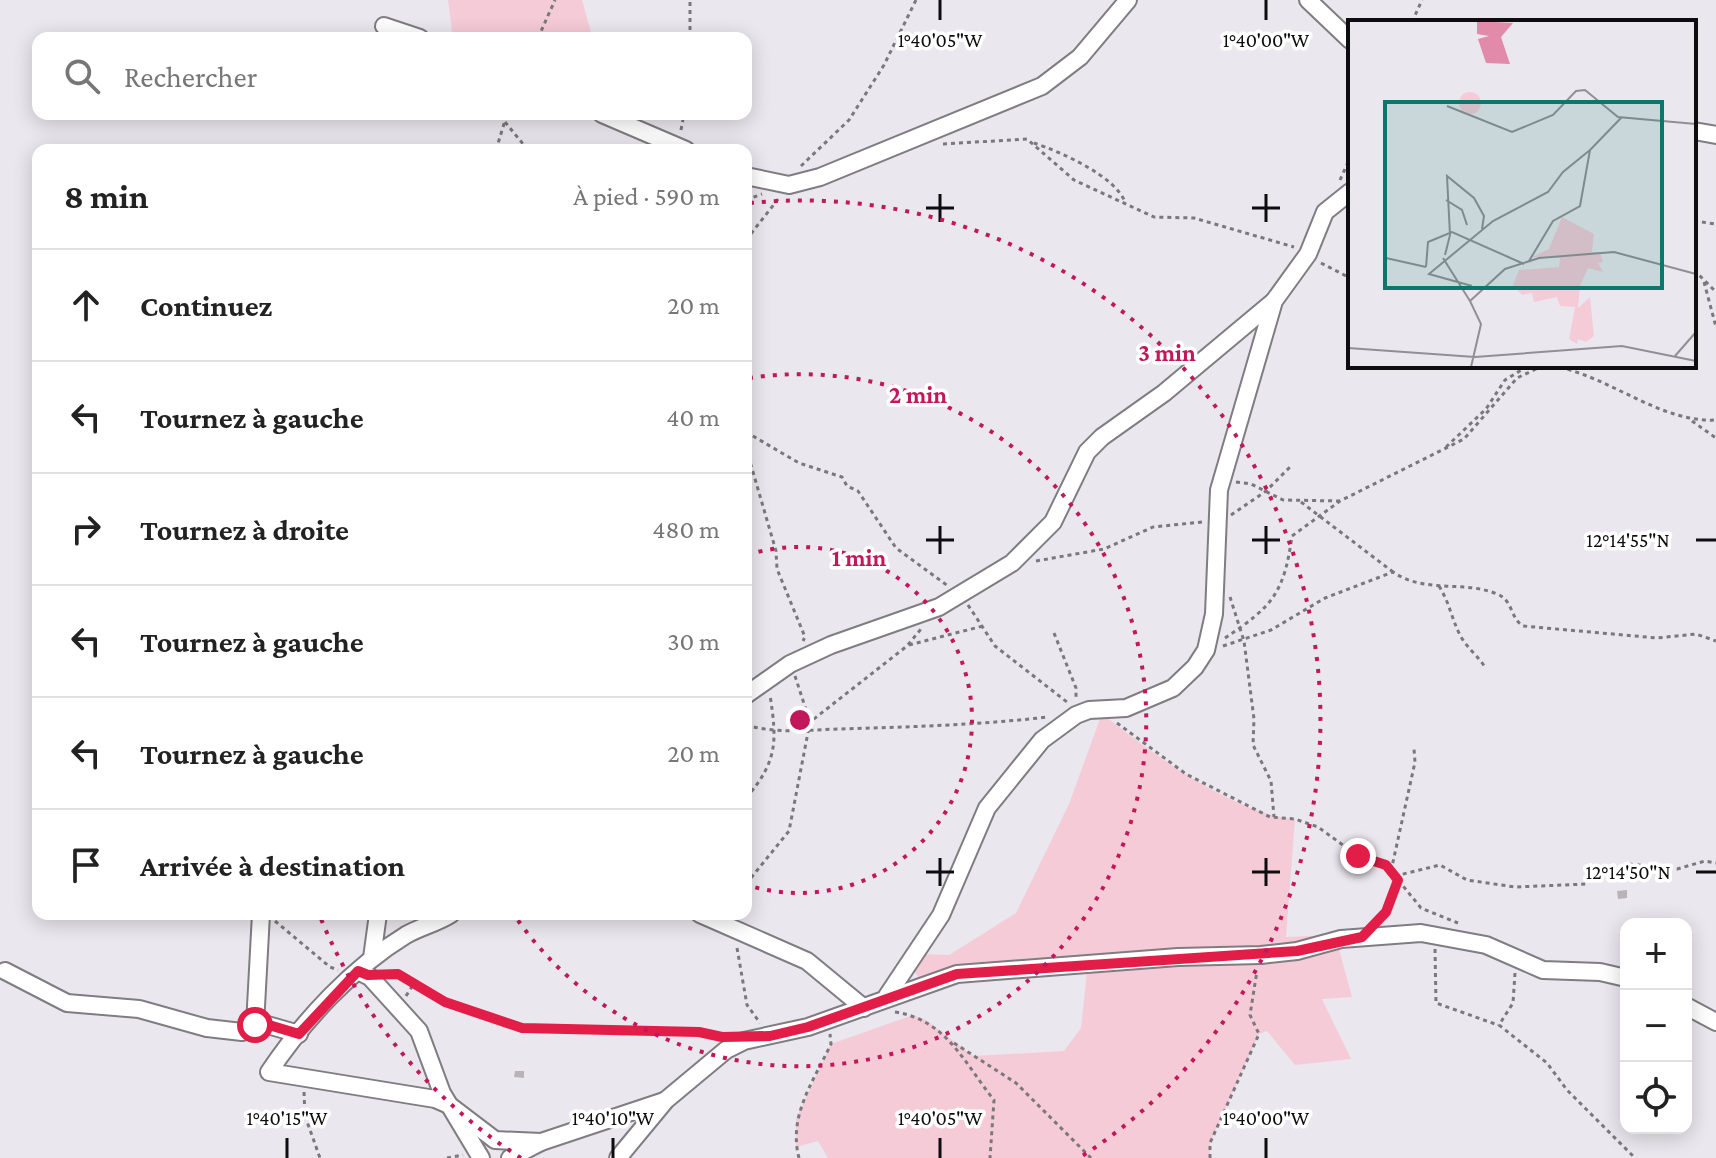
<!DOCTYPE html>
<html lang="fr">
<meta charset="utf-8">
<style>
:root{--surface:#fff;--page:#f2f2f2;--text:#222;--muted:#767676;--line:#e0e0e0}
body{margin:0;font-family:"Crimson Pro",serif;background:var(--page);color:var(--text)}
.controls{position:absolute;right:24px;bottom:24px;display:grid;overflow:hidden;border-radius:16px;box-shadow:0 4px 20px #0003}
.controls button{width:72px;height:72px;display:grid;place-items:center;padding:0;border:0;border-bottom:2px solid var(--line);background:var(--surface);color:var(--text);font:40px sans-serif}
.stop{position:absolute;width:24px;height:24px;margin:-18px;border:6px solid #e11d48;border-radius:50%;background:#fff}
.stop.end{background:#e11d48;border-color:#fff;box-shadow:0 2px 8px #0008}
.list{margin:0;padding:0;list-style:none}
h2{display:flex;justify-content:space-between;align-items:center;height:104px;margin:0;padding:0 32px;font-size:34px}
h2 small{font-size:26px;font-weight:400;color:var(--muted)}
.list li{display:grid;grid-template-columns:52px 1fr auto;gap:24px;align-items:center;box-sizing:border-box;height:112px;padding:0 32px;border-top:2px solid var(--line)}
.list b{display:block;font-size:30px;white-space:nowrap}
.list em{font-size:26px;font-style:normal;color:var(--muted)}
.icon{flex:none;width:44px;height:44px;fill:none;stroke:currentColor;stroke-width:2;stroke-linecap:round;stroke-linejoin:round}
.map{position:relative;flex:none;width:1716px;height:1158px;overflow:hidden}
.search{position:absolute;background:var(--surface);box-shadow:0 4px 20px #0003;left:32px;top:32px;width:720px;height:88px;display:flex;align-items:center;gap:20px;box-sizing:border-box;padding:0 28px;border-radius:16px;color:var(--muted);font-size:30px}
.panel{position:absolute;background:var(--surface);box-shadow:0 4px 20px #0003;left:32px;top:144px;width:720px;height:776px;border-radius:16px}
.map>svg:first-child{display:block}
.green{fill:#f6cbd8}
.building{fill:#b9b3b8}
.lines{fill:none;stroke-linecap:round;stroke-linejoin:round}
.minor-casing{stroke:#7f7c82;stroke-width:20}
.path{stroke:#7a787d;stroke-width:3;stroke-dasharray:4 4;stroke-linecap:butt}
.minor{stroke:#fff;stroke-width:16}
.route{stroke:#e11d48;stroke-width:10}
.ticks{fill:none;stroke:#0d0c0e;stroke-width:3}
.ring{fill:none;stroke:#c2185b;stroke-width:4;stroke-dasharray:4 8}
.inset-road{fill:none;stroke:#928f94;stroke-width:2}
.view{fill:#0f766e;fill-opacity:0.15;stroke:#0f766e;stroke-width:4}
.inset-edge{fill:none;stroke:#0d0c0e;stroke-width:4}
.ticks-label{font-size:20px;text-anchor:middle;fill:#0d0c0e;stroke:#fff;stroke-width:7;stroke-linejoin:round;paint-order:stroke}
.centre{fill:#c2185b;stroke:#fff;stroke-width:4}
.ring-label{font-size:24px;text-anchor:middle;font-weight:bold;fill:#c2185b;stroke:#fff;stroke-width:7;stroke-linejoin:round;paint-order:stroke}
</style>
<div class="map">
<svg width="1716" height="1158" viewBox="0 0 1716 1158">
<rect width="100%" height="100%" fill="#eae7ee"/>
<!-- green -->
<g class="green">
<path d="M448,0H582L592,36L453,38Z"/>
<path d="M1108,718C1153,755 1237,815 1295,819L1286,937L1335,935L1352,997L1322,999L1351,1059L1295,1065L1267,1031L1259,1034L1210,1143V1158H828L818,1141L796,1147V1119L831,1044L913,1015L926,1020L973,1056L1064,1051L1081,1028L1087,972L971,979L926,989L911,966L919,954L949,955L1016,913L1069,804L1100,719Z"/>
</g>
<!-- building -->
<g class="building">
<path d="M1627,890V898L1618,899L1617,891Z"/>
<path d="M515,1071H524V1078L514,1077Z"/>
</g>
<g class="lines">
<!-- minor casing -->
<g class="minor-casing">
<g id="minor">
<path d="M1308,0L1350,40"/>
<path d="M384,26L420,38"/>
<path d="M602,114L686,150"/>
<path d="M1694,131L1716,135"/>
<path d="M746,176L789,185L820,177L1042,86L1080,57L1128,0"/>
<path d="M746,695L790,664L831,645L939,607L1012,563L1053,522L1087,452L1102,437L1164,393L1273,302"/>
<path d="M451,914C437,923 420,927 406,935C352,968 304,1020 269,1072L435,1099L449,1105L495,1140L541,1142"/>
<path d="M700,914L807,961L864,1008"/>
<path d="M372,958L378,914"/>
<path d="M5,971L67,1003L139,1009L207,1028L242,1032L264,1024L299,1034"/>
<path d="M358,971L370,977L419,1031L442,1093L481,1158"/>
<path d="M887,996L941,915L987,808L1042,740L1076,715L1089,710L1126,708L1173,688L1195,667L1206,650L1214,614L1219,490L1274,301L1308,254L1325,212L1350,192"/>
<path d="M1686,1006L1716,1022"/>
<path d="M255,1025L261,914"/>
<path d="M510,1158L541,1142L664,1101"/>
<path d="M618,1158L666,1100L726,1050L744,1041L808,1027L957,974L1178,957L1261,955L1297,951L1341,939L1421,933L1486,945L1543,970L1600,972L1626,978"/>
</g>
</g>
<!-- path -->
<g class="path">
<path d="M1412,22L1422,0"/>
<path d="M538,38L555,0"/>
<path d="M690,38V0"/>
<path d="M505,122L528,150"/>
<path d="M681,130L684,114"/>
<path d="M1034,143C1061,152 1115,176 1125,202"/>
<path d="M943,144L1027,139L1074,180L1154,217L1194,218L1294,247"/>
<path d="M496,150L507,114"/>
<path d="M801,166L849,120L884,65L916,0"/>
<path d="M1340,180L1350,158"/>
<path d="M746,200L762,194"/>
<path d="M1694,221L1716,224"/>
<path d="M746,240L779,198"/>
<path d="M1321,263L1350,278"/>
<path d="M1694,270L1716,292"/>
<path d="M1704,282L1716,327"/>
<path d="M1552,366C1609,375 1659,423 1716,420"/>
<path d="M1692,421L1716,438"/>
<path d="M746,432L799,463L842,477L847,486L858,491L896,548L948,586"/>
<path d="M1446,447L1486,409L1505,380L1528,366"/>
<path d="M746,448L776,551L777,569L805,637L803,641"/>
<path d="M1236,482L1251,484L1283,500L1340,501"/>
<path d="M1301,502L1393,572"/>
<path d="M1231,515L1266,491L1290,467"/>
<path d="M1036,561L1104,549L1153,527L1202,522"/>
<path d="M1439,586C1450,604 1451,617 1460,635C1466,647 1478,656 1485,667"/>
<path d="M1230,597L1244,641L1254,719L1253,745L1271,781L1274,817"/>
<path d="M968,605L995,646L1067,702"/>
<path d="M1054,633L1076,688V698"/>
<path d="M1225,638C1273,606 1284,593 1292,536L1340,501L1464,439L1517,378L1542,366"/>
<path d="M909,645L983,626"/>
<path d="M1223,646L1271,630L1325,598L1393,572C1425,594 1464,580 1497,594C1513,600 1510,618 1523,626L1657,638L1696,634L1716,641"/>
<path d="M795,676L810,722"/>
<path d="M1117,723L1186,774L1270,817L1295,819L1318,827L1358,856L1386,865L1421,908L1458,923"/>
<path d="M746,725C777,734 807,730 838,729C909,727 978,725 1048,717"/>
<path d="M746,798C778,761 777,741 770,695"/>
<path d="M1629,864L1677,869L1705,861L1716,863"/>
<path d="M1391,871L1415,762L1414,749"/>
<path d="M1395,876L1440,865L1467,880L1515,887L1587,884"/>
<path d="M746,884L789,831L810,722L907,646L921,629"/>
<path d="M1379,920L1386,912L1398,881"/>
<path d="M275,921L330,967L338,970"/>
<path d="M737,948L747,1005L760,1023"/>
<path d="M1435,949L1436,1003L1498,1025"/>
<path d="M386,972L398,974L445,1002L522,1028L699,1032L718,1037"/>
<path d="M1515,973L1513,1003L1499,1025L1547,1063L1567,1090L1635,1158"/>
<path d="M406,996L415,982"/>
<path d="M895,1012C947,1020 964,1063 994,1100L990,1158"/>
<path d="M954,1043L1016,1083L1091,1158"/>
<path d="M304,1092L305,1116L320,1158"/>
<path d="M447,1158L463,1155"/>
<path d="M799,1158C788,1116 813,1082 831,1044L830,1034"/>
<path d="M1210,1158V1143L1259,1034L1250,1015L1257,971"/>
</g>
<!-- minor -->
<use href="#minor" class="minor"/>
</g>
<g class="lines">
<!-- route -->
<path class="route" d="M255,1025H269L299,1034L358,971L368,975L398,974L445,1002L522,1028L699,1032L722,1037L770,1036L808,1027L957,974L1297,951L1362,937L1386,912L1398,880L1386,865L1358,856"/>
</g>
<!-- ticks -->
<path class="ticks" d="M940,0V20M1266,0V20M940,194V222M1266,194V222M926,208H954M1252,208H1280M940,526V554M1266,526V554M926,540H954M1252,540H1280M1696,540H1716M940,858V886M1266,858V886M926,872H954M1252,872H1280M1696,872H1716M287,1138V1158M613,1138V1158M940,1138V1158M1266,1138V1158"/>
<!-- distance rings -->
<g class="ring">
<path d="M747 555A173 173 0 1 1 747 885"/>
<path d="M749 378A346 346 0 1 1 515 916"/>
<path d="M521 1158A519 519 0 0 1 319 914M750 203A519 519 0 0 1 1079 1158"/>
</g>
<!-- overview -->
<g transform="translate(1348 20)">
<rect width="348" height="348" fill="#eae7ee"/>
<path d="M111 83a11 11 0 1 1 22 0a11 11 0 1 1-22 0ZM214,197L246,214L244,232H252L255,242L250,243L255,252L240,248L232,266L230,288L242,277L246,316L238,322L230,319L229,324L221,319L227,287L212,286L209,277L186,282L184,273L174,275L165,265L171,250L211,247L212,238L184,237L201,229Z" fill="#f6cbd8"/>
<path d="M129,1L165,3L153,17L162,44L138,43L130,19L141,16L129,14Z" fill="#e28aa9"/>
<path class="inset-road" d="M99,86L164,112L205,95L228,71L237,70L270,97L348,104M98,180L114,190L119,205M97,235L102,215L99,156L126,178L136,196L134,209M38,238L78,247M95,238L122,281M181,241L205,201L232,186L242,130L273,98M78,247L80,222L104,212L176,244M124,266L81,254L145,201L200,172L215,152L242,130M0,328L127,337L274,326L348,341M327,336L348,312M123,347L133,304L122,281L157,249L191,238L266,232L348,254"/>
<path class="view" d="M37,82H314V268H37Z"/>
<rect width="348" height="348" class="inset-edge"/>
</g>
<g class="ticks-label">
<text x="940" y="47">1°40'05"W</text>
<text x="1266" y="47">1°40'00"W</text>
<text x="1628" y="547">12°14'55"N</text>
<text x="1628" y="879">12°14'50"N</text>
<text x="287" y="1125">1°40'15"W</text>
<text x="613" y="1125">1°40'10"W</text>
<text x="940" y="1125">1°40'05"W</text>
<text x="1266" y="1125">1°40'00"W</text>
</g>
<circle cx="800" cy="720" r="12" class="centre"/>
<g class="ring-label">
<text x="1167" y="361">3 min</text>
<text x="918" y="403">2 min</text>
<text x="859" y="566">1 min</text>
</g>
</svg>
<div class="controls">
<button>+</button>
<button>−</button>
<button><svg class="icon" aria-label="locate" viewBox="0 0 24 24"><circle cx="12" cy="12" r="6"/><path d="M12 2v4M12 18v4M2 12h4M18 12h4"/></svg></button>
</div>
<div class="stop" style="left:255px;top:1025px"></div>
<div class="stop end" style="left:1358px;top:856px"></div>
<div class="search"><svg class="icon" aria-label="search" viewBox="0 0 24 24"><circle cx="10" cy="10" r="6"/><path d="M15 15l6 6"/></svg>Rechercher</div>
<section class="panel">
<h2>8 min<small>À pied · 590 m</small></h2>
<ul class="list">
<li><svg class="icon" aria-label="ahead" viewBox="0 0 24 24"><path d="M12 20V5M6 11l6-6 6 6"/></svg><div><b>Continuez</b></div><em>20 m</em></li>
<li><svg class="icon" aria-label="left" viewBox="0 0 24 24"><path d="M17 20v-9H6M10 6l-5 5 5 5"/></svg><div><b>Tournez à gauche</b></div><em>40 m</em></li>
<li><svg class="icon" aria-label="right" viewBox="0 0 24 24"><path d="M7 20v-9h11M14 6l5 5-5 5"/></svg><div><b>Tournez à droite</b></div><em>480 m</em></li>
<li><svg class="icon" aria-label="left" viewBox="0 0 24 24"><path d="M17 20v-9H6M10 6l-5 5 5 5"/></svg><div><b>Tournez à gauche</b></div><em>30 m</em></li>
<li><svg class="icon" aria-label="left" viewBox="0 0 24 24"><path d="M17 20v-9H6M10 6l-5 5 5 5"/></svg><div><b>Tournez à gauche</b></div><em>20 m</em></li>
<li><svg class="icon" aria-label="arrive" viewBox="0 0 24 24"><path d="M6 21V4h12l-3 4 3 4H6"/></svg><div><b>Arrivée à destination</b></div></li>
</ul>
</section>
</div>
